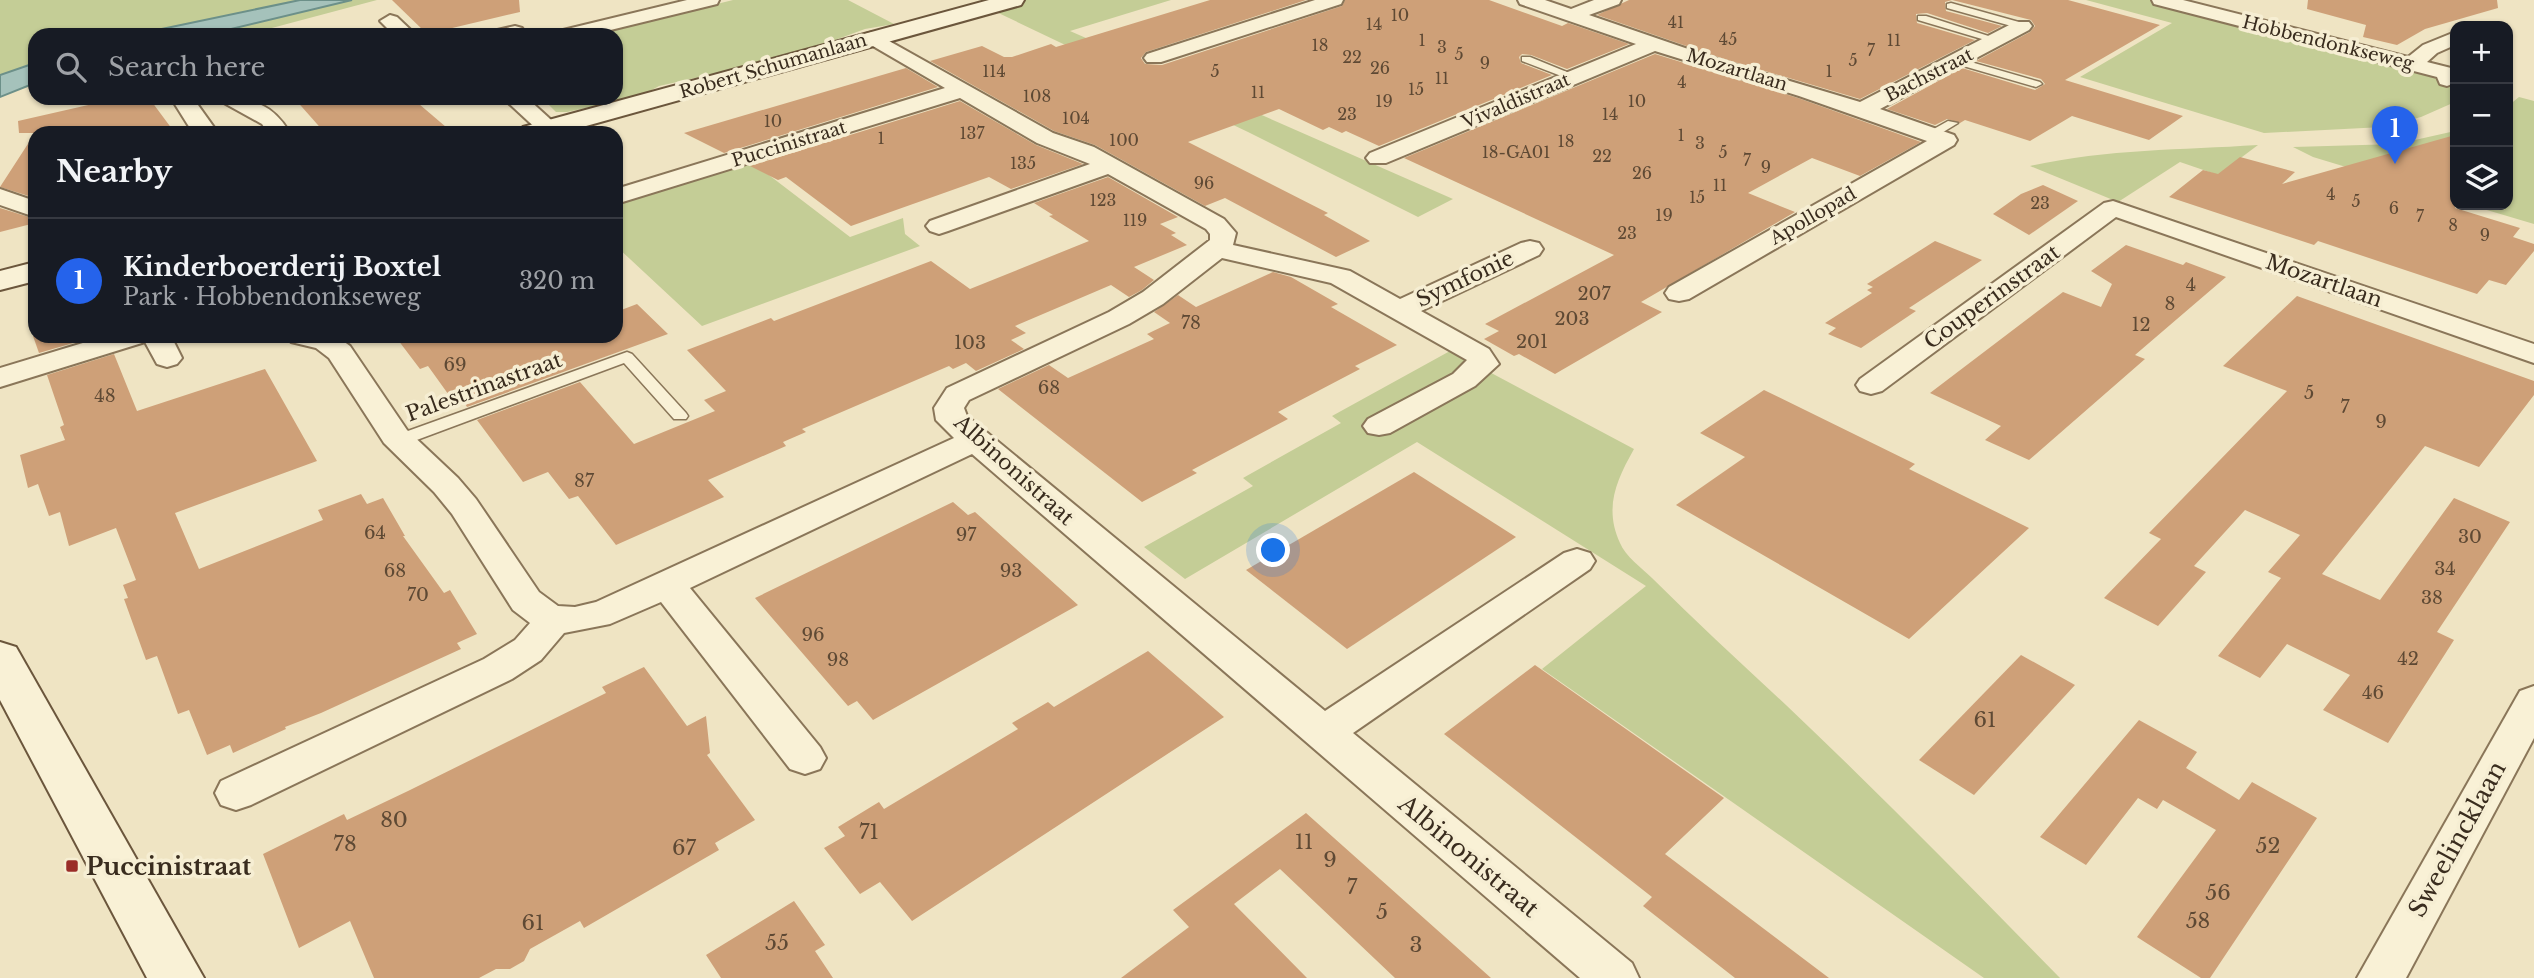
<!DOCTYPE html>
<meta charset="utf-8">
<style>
:root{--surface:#171b24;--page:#242831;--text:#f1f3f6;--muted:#9ea1a6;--line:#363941;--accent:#2563eb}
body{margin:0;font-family:"Libre Baskerville",serif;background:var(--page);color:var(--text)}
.controls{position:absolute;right:21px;top:21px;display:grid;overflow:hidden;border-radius:14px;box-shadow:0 2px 5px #0004}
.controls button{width:63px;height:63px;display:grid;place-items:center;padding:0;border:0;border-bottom:2px solid var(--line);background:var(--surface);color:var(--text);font:35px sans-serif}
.you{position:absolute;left:1274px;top:551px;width:24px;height:24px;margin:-18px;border:5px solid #fff;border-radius:50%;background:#1a73e8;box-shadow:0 0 0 10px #1a73e833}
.badge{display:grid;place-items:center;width:46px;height:46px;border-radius:50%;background:var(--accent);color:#fff;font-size:23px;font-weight:700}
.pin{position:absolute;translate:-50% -58px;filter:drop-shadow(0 2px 4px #0008)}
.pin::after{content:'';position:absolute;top:37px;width:24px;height:21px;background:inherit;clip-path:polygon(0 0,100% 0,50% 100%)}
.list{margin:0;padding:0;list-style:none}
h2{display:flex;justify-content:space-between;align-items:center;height:91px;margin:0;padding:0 28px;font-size:30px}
h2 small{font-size:23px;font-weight:400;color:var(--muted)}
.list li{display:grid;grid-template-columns:46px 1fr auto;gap:21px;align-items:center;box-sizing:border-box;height:126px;padding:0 28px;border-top:2px solid var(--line)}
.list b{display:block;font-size:26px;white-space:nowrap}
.list p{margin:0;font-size:23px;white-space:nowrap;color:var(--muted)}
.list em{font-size:23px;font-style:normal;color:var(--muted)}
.icon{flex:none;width:38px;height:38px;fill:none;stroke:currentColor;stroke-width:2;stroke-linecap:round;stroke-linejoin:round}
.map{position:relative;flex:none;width:2534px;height:978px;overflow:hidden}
.search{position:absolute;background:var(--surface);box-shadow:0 2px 5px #0004;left:28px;top:28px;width:595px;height:77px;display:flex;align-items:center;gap:18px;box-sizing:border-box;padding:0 24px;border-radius:21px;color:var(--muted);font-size:26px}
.panel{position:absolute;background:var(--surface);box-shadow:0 2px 5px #0004;left:28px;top:126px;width:595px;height:217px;border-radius:21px}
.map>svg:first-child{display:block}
.green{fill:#c4cd96}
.water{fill:#a5c2bb;stroke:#6c9089;stroke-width:2}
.building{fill:#cea078}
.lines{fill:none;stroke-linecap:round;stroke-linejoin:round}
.lane-casing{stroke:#8a7659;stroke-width:3}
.street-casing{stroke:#8a7659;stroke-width:4}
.secondary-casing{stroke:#6b563c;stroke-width:4}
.lane{fill:#f9f1d6;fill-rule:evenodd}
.street{fill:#f9f1d6;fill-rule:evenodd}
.secondary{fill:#f9f1d6;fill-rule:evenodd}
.poi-dot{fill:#9a2d28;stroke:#f6eed3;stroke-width:2.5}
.labels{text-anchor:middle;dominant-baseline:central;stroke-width:7;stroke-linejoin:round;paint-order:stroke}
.far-number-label{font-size:16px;fill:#5e4934}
.far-street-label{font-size:18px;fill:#392c1e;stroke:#f6eed3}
.number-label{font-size:18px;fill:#5e4934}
.street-label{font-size:21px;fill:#392c1e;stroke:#f6eed3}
.near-number-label{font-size:21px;fill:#5e4934}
.near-street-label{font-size:24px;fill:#392c1e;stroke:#f6eed3}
.near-poi-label{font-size:24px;font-weight:bold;fill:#392c1e;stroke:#f6eed3;text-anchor:start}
</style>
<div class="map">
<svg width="2534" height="978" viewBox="0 0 2534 978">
<rect width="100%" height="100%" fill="#efe4c3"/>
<!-- green -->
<g class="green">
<path d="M0,0H300L133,35H35V63L0,75Z"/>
<path d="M352,0H377L246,35H206Z"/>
<path d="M733,0H848L894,24L865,29L816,47L745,67L659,86L641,96L567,112H556L542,98H616V35H592Z"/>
<path d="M1025,0H1171L1070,31L1453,199L1418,217L1248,132L990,9Z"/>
<path d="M2086,0H2150L2455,77V102L2421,117L2383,127L2264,133L2080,77L2172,23Z"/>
<path d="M2519,97L2534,101V224L2470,205H2508V106Z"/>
<path d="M2455,131V200L2313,157L2293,147L2397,144Z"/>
<path d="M2258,145L2218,175L2180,162L2118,202L2030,166C2106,149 2181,150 2258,145Z"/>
<path d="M748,159L850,237L903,218L905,234L920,246L702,326L616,246V201Z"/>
<path d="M1450,351L1634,449C1616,481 1604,508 1620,543C1625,556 1642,568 1652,578C1696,622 1741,663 1786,705C1880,794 1970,886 2060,978H1984L1542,669L1646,586L1417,442L1185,579L1144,547L1253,486L1243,478L1341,423L1332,416Z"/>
</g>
<!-- water -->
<g class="water">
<path d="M300,0H352L206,35H133Z"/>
<path d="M35,63V83L0,97V75Z"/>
</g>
<!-- building -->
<g class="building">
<path d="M392,0H519L520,12L427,34Z"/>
<path d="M1210,0H1306L1146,52L1141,58L1145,64L1162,65L1342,6L1345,0H1489L1562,26L1568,23L1629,44L1567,69L1531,55L1522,54L1519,57L1521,63L1552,75L1379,146L1346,131L1342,133L1329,127L1323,130L1279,109L1188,142L1328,213L1324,215L1370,241L1336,257L1225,198L1205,206L1095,145L1054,131L930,61L982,46L1004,57H1012L1051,44L1056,47Z"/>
<path d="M1629,0H2068L2160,25L2065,80L2183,116L2149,140L2072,116L2030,141L1965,120L1960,123L1947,119L1935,125L1887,109L1962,68L2035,90L2045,84L2041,79L1976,61L2030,32L2035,26L2031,20L1952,0L1945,2L1946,11L2002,26L1988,33L1927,13L1916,14L1917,23L1975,40L1860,99L1721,58L1597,15Z"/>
<path d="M2308,0H2497L2498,8L2425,29L2397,45L2363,37L2366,25L2307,9Z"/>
<path d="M1655,54L1798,98L1921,142L1860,176L1812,158L1748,193L1795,212L1641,302L1662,312L1555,374L1519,354L1514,356L1484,339L1499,331L1485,324L1614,255L1404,158Z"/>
<path d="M906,68L938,87L724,153L684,133Z"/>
<path d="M119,98H125L128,102L149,98L175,133H35V198L0,187L35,133H19L18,121Z"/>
<path d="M294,98H412L453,133H325Z"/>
<path d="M960,101L1036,145L1083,164L1011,189L989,177L851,226L786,177L778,180L750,166Z"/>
<path d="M2455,135V208L2520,228L2513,237L2534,244V251L2506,285L2489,280L2477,294L2318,241L2314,245L2169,197L2203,170L2218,174L2240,157L2295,172L2282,184Z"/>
<path d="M1108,177L1178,217L1160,224L1176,233L1171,235L1187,245L1134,267L1154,280L1142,290L1129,297L1111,285L1015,326L1026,333L1011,340L1024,349L976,371L966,363L953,369L949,366L802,429L806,432L783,442L786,446L708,480L724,497L616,545L578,496L569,499L548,472L523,482L477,420L580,382L634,444L715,411L704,400L726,391L687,350L771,318L774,321L931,261L970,289L1089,241L1049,216L1053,215L1034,203Z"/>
<path d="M2043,185L2078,201L2029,235L1993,214L2021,194Z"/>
<path d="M0,208L35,219V223L0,232Z"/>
<path d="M1935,241L1982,260L1909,308L1916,311L1861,348L1828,334L1836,328L1825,323L1872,293L1867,290L1873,287L1867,284Z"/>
<path d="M2126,245L2183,265L2186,262L2226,277L2135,355L2145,359L2029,460L1985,440L2001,426L1930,393L2063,292L2101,307L2112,284L2091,271Z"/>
<path d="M1273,272L1291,277L1338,304L1331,307L1397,345L1355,366L1360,369L1278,412L1288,419L1192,470L1197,473L1142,502L998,389L1049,365L1068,378L1154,339L1147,334L1170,323L1154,312L1178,295L1196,307Z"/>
<path d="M2297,296L2534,381V395L2479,467L2425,446L2322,574L2380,600L2454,498L2510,522L2437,632L2454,640L2388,743L2323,710L2350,675L2287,644L2260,678L2218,656L2281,578L2268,572L2300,535L2245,510L2194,566L2206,572L2158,626L2104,598L2161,539L2149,533L2287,391L2223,366Z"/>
<path d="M637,304L668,334L467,407L464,402L456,405L428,366L420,369L395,336H616V312Z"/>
<path d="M33,336H97L39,353Z"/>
<path d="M114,354L137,411L265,369L317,461L175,513L199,569L323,520L318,510L361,494L367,504L383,498L405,536H403L444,593L450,590L477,634L457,643L461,649L321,713L285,727L286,729L233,753L230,745L207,755L189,710L178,714L157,656L146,660L124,599L128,598L123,585L136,580L116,528L69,546L60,512L49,516L38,484L28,488L20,455L65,440L60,427L64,425L47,375Z"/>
<path d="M1764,390L1915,464L1909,469L2029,528L1909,639L1676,505L1745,457L1700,433Z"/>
<path d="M1414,472L1516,537L1347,649L1246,570Z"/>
<path d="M953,502L968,515L975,512L1078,605L873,720L857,701L848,706L755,598Z"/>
<path d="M1148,651L1224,717L912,921L880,882L860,894L824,848L845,836L838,827L879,802L884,809L1018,729L1012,723L1048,702L1054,707Z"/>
<path d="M2021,655L2075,685L1974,795L1919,760Z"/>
<path d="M1535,665L1724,798L1665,854L1829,978H1735L1643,906L1652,897L1444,734Z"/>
<path d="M644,667L687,726L706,716L710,753L707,755L755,820L715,843L719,850L584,928L580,921L530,949L524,961L510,969H496L479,978H374L350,921L299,948L263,854L344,814L347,820L408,791L606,693L602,687Z"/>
<path d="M2139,720L2197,752L2186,768L2239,800L2252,782L2317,818L2210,978H2201L2137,937L2216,830L2163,800L2157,809L2138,798L2086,865L2040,837Z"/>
<path d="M1306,813L1491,978H1395L1280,869L1234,904L1307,978H1121L1189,927L1173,910Z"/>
<path d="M794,901L825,945L815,951L833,978H721L706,955Z"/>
</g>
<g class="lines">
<!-- lane casing -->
<g class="lane-casing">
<g id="lane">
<path d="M1951,3L2026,24L2027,26L2022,29L1947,8V4Z"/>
<path d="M1918,16H1926L2001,40L1992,42L1918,20Z"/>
<path d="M1522,57H1530L1579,77L1569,79L1522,61Z"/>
<path d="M1957,58L2040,82L2042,84L2036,87L1953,63L1952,61Z"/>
<path d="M1948,121L1958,123L1935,137L1925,134Z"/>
<path d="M627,352L632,354L686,413L688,416L686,419H674L624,363L406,444L400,445L392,440L394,436Z"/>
</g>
</g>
<!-- street casing -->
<g class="street-casing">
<g id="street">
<path d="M687,0H719L717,4L590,35H556L559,31Z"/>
<path d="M1315,0H1343L1341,4L1161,62H1147L1144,58L1147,54Z"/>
<path d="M1518,0H1545L1571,9L1594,0H1621L1619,4L1589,15L1720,60L1860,102L2015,22H2029L2032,26L2029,30L1880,109L1954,135L1957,140L1954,145L1689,299L1679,301L1669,299L1665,293L1669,287L1927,141L1799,96L1655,51L1386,163H1370L1366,158L1370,153L1636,44L1520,4Z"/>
<path d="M2152,0H2183L2408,57L2423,45L2455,32V45L2437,53L2427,62L2455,69V83L2447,86L2440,84L2437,77L2154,4Z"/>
<path d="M390,15L397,17L416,35H394L380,21Z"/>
<path d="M515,26L522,28L525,32L523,35H490L493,31Z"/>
<path d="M873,32L1053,133L1094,147L1224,219L1236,233L1233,245L1350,271L1400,299L1521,243L1530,241L1539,243L1543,249L1539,255L1421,311L1489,349L1499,364L1475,386L1390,433L1379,435L1368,433L1363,426L1368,419L1453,374L1467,360L1331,283L1222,258L1163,304L1129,324L969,400L964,408L967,416L1325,711L1564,553L1577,549L1590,553L1595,561L1590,569L1353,733L1632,963L1639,978H1580L972,454L690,588L820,747L826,758L820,769L805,774L790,769L661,602L610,624L564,633L541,660L512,679L251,805L236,810L221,805L215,793L221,781L484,659L515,640L530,623L513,610L452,514L434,492L384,443L329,358L316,348L291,342L287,336H336L350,346L407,430L458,478L476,499L539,592L558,606L575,607L596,602L954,438L936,420L934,408L947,388L1109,312L1143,292L1210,240V234L1206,229L1108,174L948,231L939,234L930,231L926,226L930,221L1090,164L1037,143L960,98L616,204V189L945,88L866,42L863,38L866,34Z"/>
<path d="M171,98H193L218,133H193Z"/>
<path d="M221,98C254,98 273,105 290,133H268L262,124L224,103Z"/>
<path d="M503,98H527L560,128L557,133H541Z"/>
<path d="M0,189L35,201V217L0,205Z"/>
<path d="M2113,201L2534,344V363L2116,217L1882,391L1871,394L1860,391L1856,385L1860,379L2104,203Z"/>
<path d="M106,336H171L182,358L177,364L167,367L157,364L145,342L0,387V368Z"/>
<path d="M2534,686V738L2406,978H2357L2520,691Z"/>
</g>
</g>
<!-- secondary casing -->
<g class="secondary-casing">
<g id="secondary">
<path d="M989,0H1024L1021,5L561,133H519L523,127Z"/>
<path d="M35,262V281L0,290V271Z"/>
<path d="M0,642L16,647L204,978H147L0,700Z"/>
</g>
</g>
<!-- lane -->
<use href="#lane" class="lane"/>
<!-- street -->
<use href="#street" class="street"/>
<!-- secondary -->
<use href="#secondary" class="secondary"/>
</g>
<!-- markers -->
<rect class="poi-dot" x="65" y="859" width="14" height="14" rx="3.5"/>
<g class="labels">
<!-- far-number labels -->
<g class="far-number-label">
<text x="1400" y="15">10</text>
<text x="1676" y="22">41</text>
<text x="1374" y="24">14</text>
<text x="1728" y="39">45</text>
<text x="1422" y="40">1</text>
<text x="1894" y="40">11</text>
<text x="1320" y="45">18</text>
<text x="1442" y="47">3</text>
<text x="1871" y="50">7</text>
<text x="1459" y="54">5</text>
<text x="1352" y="57">22</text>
<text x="1853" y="60">5</text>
<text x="1485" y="63">9</text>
<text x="1380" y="68">26</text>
<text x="994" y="71">114</text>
<text x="1215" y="71">5</text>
<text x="1829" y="71">1</text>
<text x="1442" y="78">11</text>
<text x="1682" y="82">4</text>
<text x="1416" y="89">15</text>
<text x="1258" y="92">11</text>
<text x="1037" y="96">108</text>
<text x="1384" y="101">19</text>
<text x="1637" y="101">10</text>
<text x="1347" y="114">23</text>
<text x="1610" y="114">14</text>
<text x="1076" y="118">104</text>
<text x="773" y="121">10</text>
<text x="972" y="133">137</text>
<text x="1681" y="135">1</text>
<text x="881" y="138">1</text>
<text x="1124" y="140">100</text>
<text x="1566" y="141">18</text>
<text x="1700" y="143">3</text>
<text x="1516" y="152">18-GA01</text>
<text x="1723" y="152">5</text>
<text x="1602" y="156">22</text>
<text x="1747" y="160">7</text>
<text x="1023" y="163">135</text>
<text x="1766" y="167">9</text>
<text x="1642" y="173">26</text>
<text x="1204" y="183">96</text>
<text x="1720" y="185">11</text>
<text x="2331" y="194">4</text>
<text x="1697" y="197">15</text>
<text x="1103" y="200">123</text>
<text x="2356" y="201">5</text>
<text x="2040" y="203">23</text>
<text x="2394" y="208">6</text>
<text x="1664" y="215">19</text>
<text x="2420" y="216">7</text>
<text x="1135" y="220">119</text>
<text x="2453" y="225">8</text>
<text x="1627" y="233">23</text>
<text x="2485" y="235">9</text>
</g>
<!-- far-street labels -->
<g class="far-street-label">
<text transform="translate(2328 43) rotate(14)">Hobbendonkseweg</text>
<text transform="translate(773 66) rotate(-16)">Robert Schumanlaan</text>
<text transform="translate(1737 70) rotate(17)">Mozartlaan</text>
<text transform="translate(1929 75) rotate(-27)">Bachstraat</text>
<text transform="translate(1516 101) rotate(-23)">Vivaldistraat</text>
<text transform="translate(789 144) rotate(-17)">Puccinistraat</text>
<text transform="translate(1813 216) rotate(-30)">Apollopad</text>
</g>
<!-- number labels -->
<g class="number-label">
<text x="2191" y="285">4</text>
<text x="1594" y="294">207</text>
<text x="2170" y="304">8</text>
<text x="1572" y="319">203</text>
<text x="1191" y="323">78</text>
<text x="2141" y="325">12</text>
<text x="1532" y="342">201</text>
<text x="970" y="343">103</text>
<text x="455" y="365">69</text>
<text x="1049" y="388">68</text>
<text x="2309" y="393">5</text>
<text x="105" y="396">48</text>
<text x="2345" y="407">7</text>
<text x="2381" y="422">9</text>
<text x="584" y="481">87</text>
<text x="375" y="533">64</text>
<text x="966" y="535">97</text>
<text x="2470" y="537">30</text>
<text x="2445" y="569">34</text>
<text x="395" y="571">68</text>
<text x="1011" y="571">93</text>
<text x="418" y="595">70</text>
<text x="2432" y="598">38</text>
<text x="813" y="635">96</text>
<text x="2408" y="659">42</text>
<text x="838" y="660">98</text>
<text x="2373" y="693">46</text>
</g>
<!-- street labels -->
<g class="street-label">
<text transform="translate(1465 279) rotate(-25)">Symfonie</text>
<text transform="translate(2324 281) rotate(19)">Mozartlaan</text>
<text transform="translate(1992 297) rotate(-36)">Couperinstraat</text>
<text transform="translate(484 387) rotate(-20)">Palestrinastraat</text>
<text transform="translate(1014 470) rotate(42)">Albinonistraat</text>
</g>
<!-- near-number labels -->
<g class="near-number-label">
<text x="1985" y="720">61</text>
<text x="394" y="820">80</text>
<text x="869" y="832">71</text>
<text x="1304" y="842">11</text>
<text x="345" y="844">78</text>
<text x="2268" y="846">52</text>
<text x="684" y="848">67</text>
<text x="1330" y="860">9</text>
<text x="1352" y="887">7</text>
<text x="2218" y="893">56</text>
<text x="1382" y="912">5</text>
<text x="2198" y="921">58</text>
<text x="533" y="923">61</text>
<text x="777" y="943">55</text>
<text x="1416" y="945">3</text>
</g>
<!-- near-street labels -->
<g class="near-street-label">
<text transform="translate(2457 839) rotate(-61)">Sweelincklaan</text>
<text transform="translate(1469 856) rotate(40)">Albinonistraat</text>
</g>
<!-- near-poi labels -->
<g class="near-poi-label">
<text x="86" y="866">Puccinistraat</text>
</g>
</g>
</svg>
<div class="controls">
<button>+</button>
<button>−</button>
<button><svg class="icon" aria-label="layers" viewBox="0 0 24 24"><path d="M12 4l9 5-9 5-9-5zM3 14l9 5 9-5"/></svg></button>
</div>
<div class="you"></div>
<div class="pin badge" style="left:2395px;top:164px">1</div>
<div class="search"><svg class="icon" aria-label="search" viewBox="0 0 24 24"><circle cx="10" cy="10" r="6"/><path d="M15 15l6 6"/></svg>Search here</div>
<section class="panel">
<h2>Nearby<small></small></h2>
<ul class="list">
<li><span class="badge">1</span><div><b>Kinderboerderij Boxtel</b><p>Park · Hobbendonkseweg</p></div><em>320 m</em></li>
</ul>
</section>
</div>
